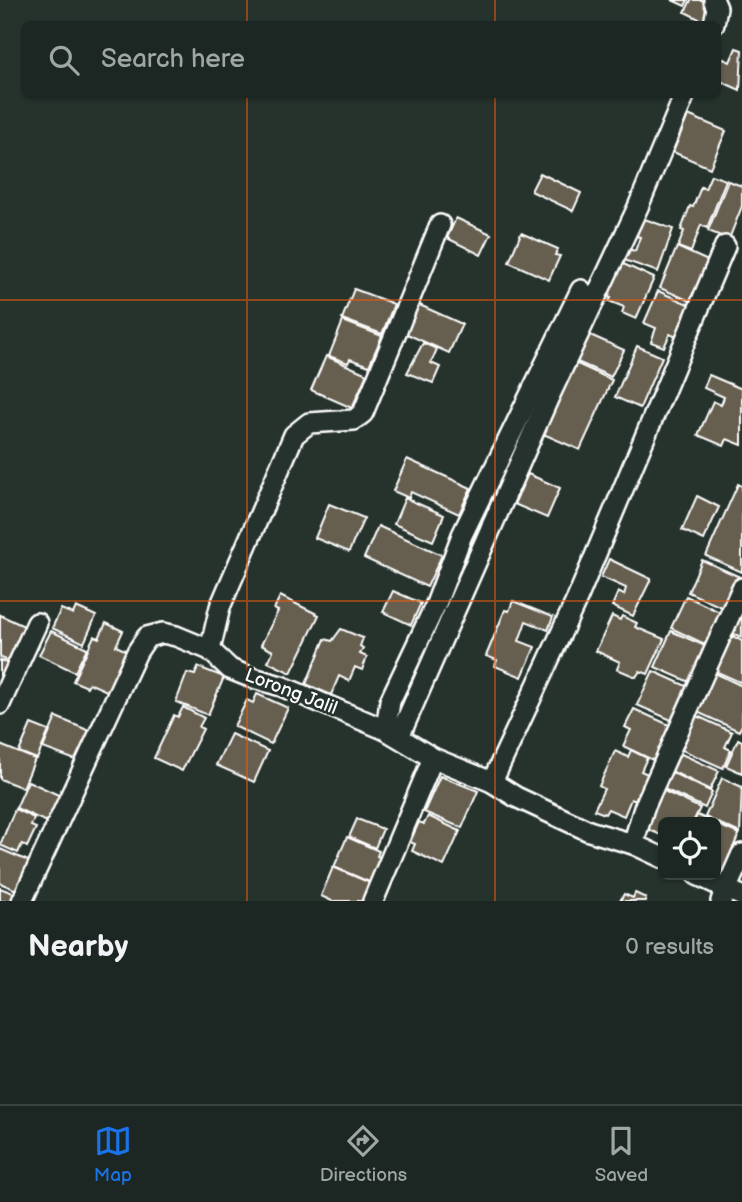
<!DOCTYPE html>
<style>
:root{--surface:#1c2622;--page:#252e2a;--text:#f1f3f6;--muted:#a0a5a5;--line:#3a4340;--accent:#1a73e8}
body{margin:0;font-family:"Balsamiq Sans",sans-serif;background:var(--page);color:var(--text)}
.controls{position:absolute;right:21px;bottom:21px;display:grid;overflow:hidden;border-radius:10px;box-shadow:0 2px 5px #0004}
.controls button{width:63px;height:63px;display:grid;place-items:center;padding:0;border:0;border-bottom:2px solid var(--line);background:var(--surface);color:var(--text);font:35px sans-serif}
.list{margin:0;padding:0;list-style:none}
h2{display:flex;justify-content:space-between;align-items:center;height:91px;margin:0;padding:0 28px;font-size:30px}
h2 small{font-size:23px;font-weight:400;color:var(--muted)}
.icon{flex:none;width:38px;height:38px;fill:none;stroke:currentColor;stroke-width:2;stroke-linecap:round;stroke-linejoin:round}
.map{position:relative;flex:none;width:742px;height:901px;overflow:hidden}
.search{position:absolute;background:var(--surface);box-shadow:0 2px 5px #0004;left:21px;right:21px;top:21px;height:77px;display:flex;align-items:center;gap:18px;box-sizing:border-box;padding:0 24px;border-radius:10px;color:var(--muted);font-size:26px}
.sheet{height:203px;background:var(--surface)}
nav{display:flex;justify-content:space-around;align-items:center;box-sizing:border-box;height:98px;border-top:2px solid var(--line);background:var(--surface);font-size:19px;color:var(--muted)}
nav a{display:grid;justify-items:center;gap:4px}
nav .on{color:var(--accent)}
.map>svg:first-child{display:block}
.building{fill:#665e4f;stroke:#fff;stroke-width:2}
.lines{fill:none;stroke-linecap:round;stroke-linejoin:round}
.street-casing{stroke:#fff;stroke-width:24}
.street{stroke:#26332d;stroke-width:19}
.grid{fill:none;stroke:#e8590c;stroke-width:2;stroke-opacity:0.55}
.labels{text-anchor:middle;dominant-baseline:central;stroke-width:5;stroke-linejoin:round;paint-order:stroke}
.street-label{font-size:19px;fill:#fff;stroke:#26332d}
</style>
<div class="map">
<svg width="742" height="901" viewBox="0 0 742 901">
<rect width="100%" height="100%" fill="#26332d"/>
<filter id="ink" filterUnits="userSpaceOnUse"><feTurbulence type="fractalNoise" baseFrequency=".0143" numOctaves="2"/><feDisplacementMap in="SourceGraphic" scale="14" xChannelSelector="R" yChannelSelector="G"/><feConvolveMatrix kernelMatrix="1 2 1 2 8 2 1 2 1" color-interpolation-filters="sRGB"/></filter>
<g filter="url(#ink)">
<!-- building -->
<g class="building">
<path d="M672,0H688L685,6Z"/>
<path d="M691,0H706L716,5L707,23L685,12Z"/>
<path d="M736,48L742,50L740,90L718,80V56L730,62Z"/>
<path d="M688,115L726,131L710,168L673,152Z"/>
<path d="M540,173L581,193L573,211L531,191Z"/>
<path d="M711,175L726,180L707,228L701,225L691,252L678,247L684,231L681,230L690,206L693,207L701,187L705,189Z"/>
<path d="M728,181L742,186V206L729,239L708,231Z"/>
<path d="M639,217L673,229L658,272L624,260L628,249L635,251L640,237L633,235Z"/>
<path d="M456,218L491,234L481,255L447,238Z"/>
<path d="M521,233L558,249L555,255L560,256L549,280L509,262Z"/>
<path d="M677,247L708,261L704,268L712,271L700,296L693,293L690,301L660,288Z"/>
<path d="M619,262L654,278L636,319L622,313L624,307L609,301L611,298L604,295Z"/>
<path d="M354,289L394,304L382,334L342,319Z"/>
<path d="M658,291L695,307L681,339L670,334L664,347L651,342L656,328L644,323Z"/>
<path d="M413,302L462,324L449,353L400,331Z"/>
<path d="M343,321L382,336L369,366L350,359L348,363L329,356Z"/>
<path d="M588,334L624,350L611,377L575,361Z"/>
<path d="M423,343L437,349L431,363L440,367L433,383L407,373Z"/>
<path d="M637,346L662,357L640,408L615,397Z"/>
<path d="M326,356L367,374L352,408L311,390Z"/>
<path d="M573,362L612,380L580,450L541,433Z"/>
<path d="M709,375L742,389V445L727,439L724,446L698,435L713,401L721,405L724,397L704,388Z"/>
<path d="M407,459L471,488L459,514L411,492L409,498L393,491Z"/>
<path d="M528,474L560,488L547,518L514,504Z"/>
<path d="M738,484L742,486V572L706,556Z"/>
<path d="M697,496L719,507L704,540L682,530Z"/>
<path d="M405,498L444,515L433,541L394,524Z"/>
<path d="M329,504L364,518L349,552L315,538Z"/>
<path d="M378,526L442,555L427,587L364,558Z"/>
<path d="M609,559L651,579L633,616L612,606L618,592L624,595L626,588L601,577Z"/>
<path d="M702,560L742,578V585L730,611L688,592Z"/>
<path d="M393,591L421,603L411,625L383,612Z"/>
<path d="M280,596L319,615L291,673L268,662L273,651L261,645L278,611L274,609Z"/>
<path d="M686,596L728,616L713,648L671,628Z"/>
<path d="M513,601L553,617L548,630L526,621L519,641L535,647L522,677L495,666L497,660L486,656L505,610L509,611Z"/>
<path d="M76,607L96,616L84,643L52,628L61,609L73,614Z"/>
<path d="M742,608V637L731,633Z"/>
<path d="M0,615L24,626L20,635L27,639L18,657L11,654L8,661L0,657Z"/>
<path d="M612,616L620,620L622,616L637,623L635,627L664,639L648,674L640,671L636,677L617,669L620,662L596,651Z"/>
<path d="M106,623L123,631L116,646L129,652L109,692L89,683L87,687L73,681L94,636L99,638Z"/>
<path d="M341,629L363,638L360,646L363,648L360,654L367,657L362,670L355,667L349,681L339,676L331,695L306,684L325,639L332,641Z"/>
<path d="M51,631L87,648L75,672L39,655Z"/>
<path d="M671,631L712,649L696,685L655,667Z"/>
<path d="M731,635L742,641V683L715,671Z"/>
<path d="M0,660L12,665L0,692Z"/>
<path d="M198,667L224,677L208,715L176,702L187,673L195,675Z"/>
<path d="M653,671L693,689L678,723L637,705Z"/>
<path d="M715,673L742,686V725L739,731L697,712Z"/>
<path d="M257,694L288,708L271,744L234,726L247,700L253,703Z"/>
<path d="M183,707L204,718L199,727L203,729L182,771L154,758L174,715L178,717Z"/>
<path d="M634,709L676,728L659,763L623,746L631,730L625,727Z"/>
<path d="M695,715L732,732L725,747L731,750L723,768L680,749Z"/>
<path d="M56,717L90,731L78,761L43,748Z"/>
<path d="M31,724L49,731L37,759L19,752Z"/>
<path d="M231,734L268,751L254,782L216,765Z"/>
<path d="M738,739L742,741V773L726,766Z"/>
<path d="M0,745L35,759L23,788L0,779Z"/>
<path d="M631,750L647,758L641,771L654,777L642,803L631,799L624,816L608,809L605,814L594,810L604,789L599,786L615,751L628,757Z"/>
<path d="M679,753L719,771L710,790L671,771Z"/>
<path d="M671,772L712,792L705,808L664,789Z"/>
<path d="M440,776L478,791L462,828L424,812Z"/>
<path d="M722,778L742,787L740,833L705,817Z"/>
<path d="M28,781L65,798L53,825L16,808Z"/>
<path d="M662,790L700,808L693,822H663V836L647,829Z"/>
<path d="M15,809L34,818L31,826L36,828L27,847L22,844L18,853L0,845Z"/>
<path d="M697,815L713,822H694Z"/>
<path d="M428,816L460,831L444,866L412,851L415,844L410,842L419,822L424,824Z"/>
<path d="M357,819L383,829L375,848L349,837Z"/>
<path d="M716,824L739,834L720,878L716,875Z"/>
<path d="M347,837L379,851L377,856L384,859L374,884L334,867Z"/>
<path d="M0,849L33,863L21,892L0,883Z"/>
<path d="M333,867L375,885L368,901H332L321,896Z"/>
<path d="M0,888L21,896L18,901H0Z"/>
<path d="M635,893L646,898L645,901H620L624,894L633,898Z"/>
</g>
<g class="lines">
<!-- street casing -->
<g class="street-casing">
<g id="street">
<path d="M714,1L717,8L714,24"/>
<path d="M210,650L220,607L294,435L309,423L354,420L363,413L440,225"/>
<path d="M0,704L37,623"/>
<path d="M386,730L390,701L436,604L462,535L581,290"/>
<path d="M399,737L548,399L638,207L685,94"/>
<path d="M492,782L577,599L725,246"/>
<path d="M633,844L644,808L742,588"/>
<path d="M697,875L742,896"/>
<path d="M22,901L137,652L147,637L163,633L176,636L210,650L230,669L250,677L281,686L386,730L433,758L492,782L516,797L589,831L633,844L663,858"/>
<path d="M373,901L433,758"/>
<path d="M721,901L742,854"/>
</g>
</g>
<!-- street -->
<use href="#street" class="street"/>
</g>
</g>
<!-- grid -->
<path class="grid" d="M247,0V24M495,0V24M247,94V901M495,94V901M0,300H742M0,601H742"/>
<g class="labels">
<!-- street labels -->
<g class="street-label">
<text transform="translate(291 692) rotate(21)">Lorong Jalil</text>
</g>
</g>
</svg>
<div class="controls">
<button><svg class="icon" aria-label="locate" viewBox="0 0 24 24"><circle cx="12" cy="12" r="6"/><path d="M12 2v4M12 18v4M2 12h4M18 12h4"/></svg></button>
</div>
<div class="search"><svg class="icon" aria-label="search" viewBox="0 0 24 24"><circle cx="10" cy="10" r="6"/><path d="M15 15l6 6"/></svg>Search here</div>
</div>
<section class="sheet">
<h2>Nearby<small>0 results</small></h2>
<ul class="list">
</ul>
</section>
<nav>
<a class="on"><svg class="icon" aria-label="map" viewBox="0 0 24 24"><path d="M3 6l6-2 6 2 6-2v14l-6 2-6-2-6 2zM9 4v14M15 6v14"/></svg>Map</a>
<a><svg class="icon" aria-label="directions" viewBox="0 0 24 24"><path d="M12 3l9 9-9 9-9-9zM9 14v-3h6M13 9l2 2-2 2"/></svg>Directions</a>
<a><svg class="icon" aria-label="saved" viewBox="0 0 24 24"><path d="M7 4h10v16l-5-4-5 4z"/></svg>Saved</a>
</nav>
